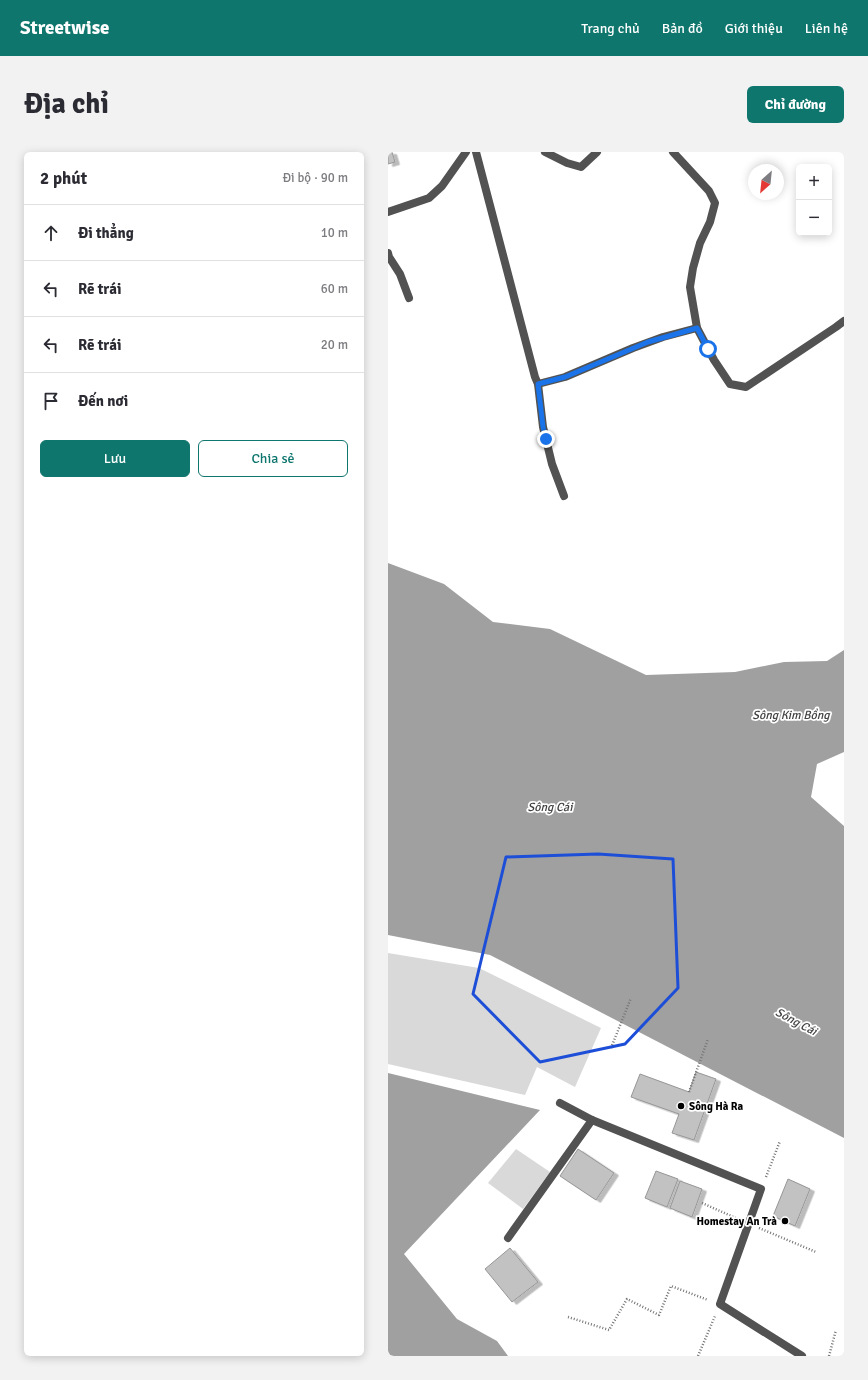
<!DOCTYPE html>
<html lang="vi">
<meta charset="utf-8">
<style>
:root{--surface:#fff;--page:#f2f2f3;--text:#2b2b33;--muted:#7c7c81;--line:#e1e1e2;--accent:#0f766e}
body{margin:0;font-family:Signika,sans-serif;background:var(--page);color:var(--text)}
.controls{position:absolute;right:12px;top:12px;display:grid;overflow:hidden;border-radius:6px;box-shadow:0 2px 10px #0003}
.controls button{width:36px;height:36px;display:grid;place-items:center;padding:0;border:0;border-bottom:1px solid var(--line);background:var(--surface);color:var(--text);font:20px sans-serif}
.compass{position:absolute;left:360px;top:12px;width:36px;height:36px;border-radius:50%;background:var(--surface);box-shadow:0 2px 10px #0003;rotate:207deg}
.stop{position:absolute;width:12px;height:12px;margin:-9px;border:3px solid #1a73e8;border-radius:50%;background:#fff}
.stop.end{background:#1a73e8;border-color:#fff;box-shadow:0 1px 4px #0008}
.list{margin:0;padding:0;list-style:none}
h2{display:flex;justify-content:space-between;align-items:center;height:52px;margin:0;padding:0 16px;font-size:17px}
h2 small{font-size:13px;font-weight:400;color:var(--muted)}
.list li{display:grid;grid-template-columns:26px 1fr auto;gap:12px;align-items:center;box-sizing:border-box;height:56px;padding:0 16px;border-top:1px solid var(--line)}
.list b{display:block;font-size:15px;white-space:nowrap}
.list em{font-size:13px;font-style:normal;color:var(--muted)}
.actions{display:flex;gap:8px;padding:12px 16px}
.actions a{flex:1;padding:9px 0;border:1px solid var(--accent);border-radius:6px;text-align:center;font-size:14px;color:var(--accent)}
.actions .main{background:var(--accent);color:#fff}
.icon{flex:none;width:22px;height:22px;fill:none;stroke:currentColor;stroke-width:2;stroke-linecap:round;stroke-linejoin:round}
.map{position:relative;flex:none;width:456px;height:1204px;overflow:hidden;border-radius:6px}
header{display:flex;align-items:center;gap:24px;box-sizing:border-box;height:56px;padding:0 20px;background:var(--accent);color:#fff}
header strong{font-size:19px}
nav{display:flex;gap:22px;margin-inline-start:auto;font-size:14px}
.intro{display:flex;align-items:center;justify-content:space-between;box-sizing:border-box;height:96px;padding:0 24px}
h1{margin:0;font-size:28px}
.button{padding:10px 18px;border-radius:6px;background:var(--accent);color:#fff;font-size:14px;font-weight:700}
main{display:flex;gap:24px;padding:0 24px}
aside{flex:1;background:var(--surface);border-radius:6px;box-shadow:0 2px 10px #0003}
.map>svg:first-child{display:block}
.green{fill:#d9d9d9}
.water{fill:#a0a0a0}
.building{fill:#c2c2c2;stroke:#969696;filter:url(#shadow)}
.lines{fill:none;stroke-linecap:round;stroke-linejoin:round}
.path{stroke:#747474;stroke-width:2.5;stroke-dasharray:1 2;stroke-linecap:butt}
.service{stroke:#525252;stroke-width:8}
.route{stroke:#1a73e8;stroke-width:5}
.marked{fill:none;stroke:#1d4ed8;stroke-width:3;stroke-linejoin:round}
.poi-dot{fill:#000;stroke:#fff;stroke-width:1.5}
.labels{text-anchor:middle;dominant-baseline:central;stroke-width:3.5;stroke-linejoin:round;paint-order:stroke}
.poi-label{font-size:11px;font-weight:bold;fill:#000;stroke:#fff;text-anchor:start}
.water-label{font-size:12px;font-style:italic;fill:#414141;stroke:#fff}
</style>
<header>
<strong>Streetwise</strong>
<nav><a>Trang chủ</a><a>Bản đồ</a><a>Giới thiệu</a><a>Liên hệ</a></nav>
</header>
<div class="intro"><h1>Địa chỉ</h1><a class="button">Chỉ đường</a></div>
<main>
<aside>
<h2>2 phút<small>Đi bộ · 90 m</small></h2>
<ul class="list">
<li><svg class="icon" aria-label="ahead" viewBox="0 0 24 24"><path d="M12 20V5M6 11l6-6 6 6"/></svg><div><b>Đi thẳng</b></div><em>10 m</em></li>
<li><svg class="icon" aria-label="left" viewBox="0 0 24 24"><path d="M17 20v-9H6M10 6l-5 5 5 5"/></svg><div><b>Rẽ trái</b></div><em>60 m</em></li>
<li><svg class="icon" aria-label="left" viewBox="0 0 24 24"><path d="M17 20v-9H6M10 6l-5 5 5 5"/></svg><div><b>Rẽ trái</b></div><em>20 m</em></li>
<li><svg class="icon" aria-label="arrive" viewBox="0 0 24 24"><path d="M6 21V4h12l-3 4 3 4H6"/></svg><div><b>Đến nơi</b></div></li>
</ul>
<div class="actions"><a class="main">Lưu</a><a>Chia sẻ</a></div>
</aside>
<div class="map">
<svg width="456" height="1204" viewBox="0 0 456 1204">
<defs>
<filter id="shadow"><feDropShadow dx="4.5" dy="2.5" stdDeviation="0" flood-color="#0004"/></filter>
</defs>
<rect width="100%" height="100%" fill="#fff"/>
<!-- green -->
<g class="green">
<path d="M0,801L91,816L213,876L187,935L149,915L137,943L0,912Z"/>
<path d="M128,997L162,1020L135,1057L100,1031Z"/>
</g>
<!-- water -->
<g class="water">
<path d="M0,411L56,432L105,470L162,477L258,523L347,520L396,510L439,509L456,498V600L429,612L423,645L456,674V986L102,803L0,783Z"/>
<path d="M0,921L152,958L16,1102L69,1167L109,1189L120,1204H0Z"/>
</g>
<!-- building -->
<g class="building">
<path d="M0,0H4L7,10L0,12Z"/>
<path d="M308,920L328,927L306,988L284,981L291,962L243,945L252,922L301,940Z"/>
<path d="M190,997L226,1021L208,1048L172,1024Z"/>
<path d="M268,1019L290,1027L279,1055L257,1046Z"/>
<path d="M400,1027L422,1037L407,1074L385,1064Z"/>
<path d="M292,1029L314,1037L304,1065L282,1056Z"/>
<path d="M122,1096L150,1130L124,1150L97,1117Z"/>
</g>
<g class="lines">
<!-- path -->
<g class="path">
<path d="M223,896L243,846"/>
<path d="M301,940L320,887"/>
<path d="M378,1025L392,989"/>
<path d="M314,1051L350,1067"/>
<path d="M371,1076L428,1100"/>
<path d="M180,1165L221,1178L239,1147L271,1163L283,1134L320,1148"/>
<path d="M310,1204L327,1164"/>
<path d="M441,1204L448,1178"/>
</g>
<!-- service -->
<g class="service">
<path d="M88,0L147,225L150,232L177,225L245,196L275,185L309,176"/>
<path d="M157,0L179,11L193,15L209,0"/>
<path d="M285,0L321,39L327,51L322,70L312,91L305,116L302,135L309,176L326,208L342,232L358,235L448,175L456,169"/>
<path d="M0,60L41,46L54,34L78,0"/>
<path d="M0,101L1,105L12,122L21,146"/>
<path d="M150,232L155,275L164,312L176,344"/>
<path d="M172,951L204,968L373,1037L332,1152L414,1204"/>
<path d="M120,1086L204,968"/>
</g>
</g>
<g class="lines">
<!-- route -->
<path class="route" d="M158,287L155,275L150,232L177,225L260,190L309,176L320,197"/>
</g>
<!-- marked area -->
<path class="marked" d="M210,702L285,707L290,836L237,892L152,910L85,842L118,705Z"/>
<!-- markers -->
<g class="poi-dot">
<circle cx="293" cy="954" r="4"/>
<circle cx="397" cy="1069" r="4"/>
</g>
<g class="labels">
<!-- poi labels -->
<g class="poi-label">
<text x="301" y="954">Sông Hà Ra</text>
<text x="389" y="1069" text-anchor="end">Homestay An Trà</text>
</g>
<!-- water labels -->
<g class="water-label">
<text x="403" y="563">Sông Kim Bồng</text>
<text x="162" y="655">Sông Cái</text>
<text transform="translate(408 870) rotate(28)">Sông Cái</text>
</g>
</g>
</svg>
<div class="controls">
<button>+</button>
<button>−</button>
</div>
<svg class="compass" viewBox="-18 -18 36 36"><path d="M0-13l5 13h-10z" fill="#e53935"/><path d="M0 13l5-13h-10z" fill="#7c7c81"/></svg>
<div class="stop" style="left:320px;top:197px"></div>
<div class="stop end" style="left:158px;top:287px"></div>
</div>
</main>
